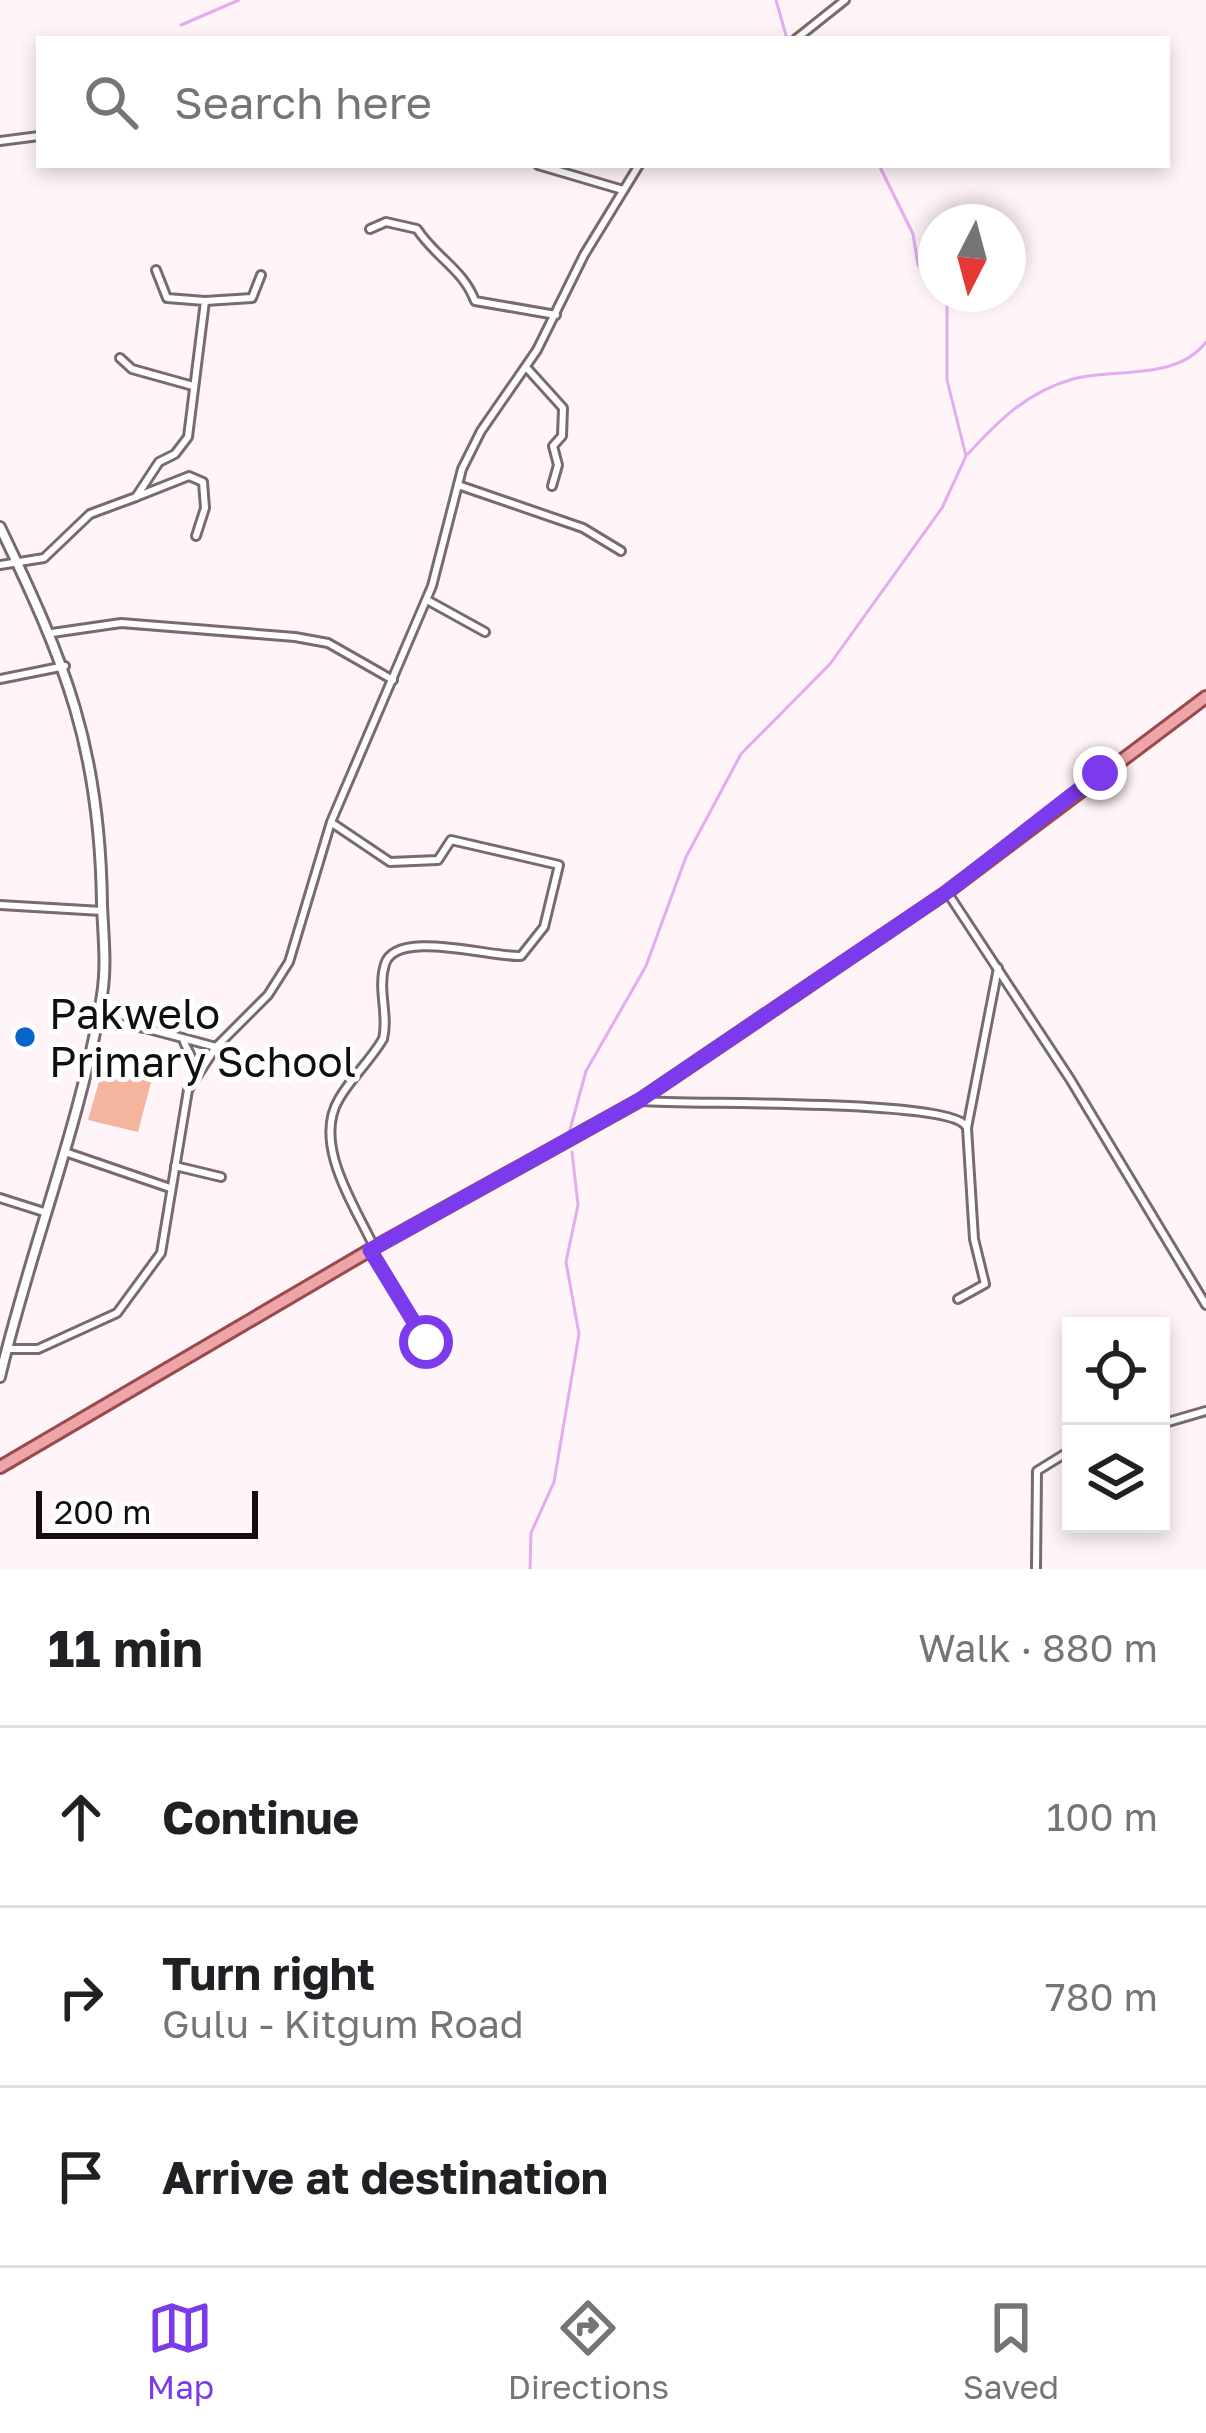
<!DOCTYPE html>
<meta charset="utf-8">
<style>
:root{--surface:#fff;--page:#f2f2f2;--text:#202124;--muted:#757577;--line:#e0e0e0;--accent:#7c3aed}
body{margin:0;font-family:"Golos Text",sans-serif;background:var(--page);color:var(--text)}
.controls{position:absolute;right:36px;bottom:36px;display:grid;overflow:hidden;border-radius:0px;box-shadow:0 6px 18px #0003}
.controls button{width:108px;height:108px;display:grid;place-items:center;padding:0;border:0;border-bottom:3px solid var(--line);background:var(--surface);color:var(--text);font:60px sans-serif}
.compass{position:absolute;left:918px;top:204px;width:108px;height:108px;border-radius:50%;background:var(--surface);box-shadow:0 6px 18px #0003;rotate:186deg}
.scale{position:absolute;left:36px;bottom:30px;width:222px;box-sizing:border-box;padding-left:12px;border:6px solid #120d0e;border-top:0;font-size:33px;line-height:42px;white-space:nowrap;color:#120d0e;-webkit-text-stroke:9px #fff;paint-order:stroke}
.stop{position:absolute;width:36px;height:36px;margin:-27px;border:9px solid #7c3aed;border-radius:50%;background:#fff}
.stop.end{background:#7c3aed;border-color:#fff;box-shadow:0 3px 12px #0008}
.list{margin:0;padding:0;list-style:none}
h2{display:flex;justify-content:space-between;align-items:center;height:156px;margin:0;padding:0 48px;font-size:51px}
h2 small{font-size:39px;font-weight:400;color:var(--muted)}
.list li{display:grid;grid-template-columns:78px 1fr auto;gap:36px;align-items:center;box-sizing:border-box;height:180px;padding:0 48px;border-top:3px solid var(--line)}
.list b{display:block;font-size:45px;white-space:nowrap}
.list p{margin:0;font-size:39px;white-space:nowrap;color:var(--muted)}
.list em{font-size:39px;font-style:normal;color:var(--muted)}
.icon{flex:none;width:66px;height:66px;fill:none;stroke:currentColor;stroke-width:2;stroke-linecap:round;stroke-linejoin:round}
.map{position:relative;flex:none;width:1206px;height:1569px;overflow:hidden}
.search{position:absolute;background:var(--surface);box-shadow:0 6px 18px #0003;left:36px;right:36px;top:36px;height:132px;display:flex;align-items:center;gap:30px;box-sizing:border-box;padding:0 42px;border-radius:0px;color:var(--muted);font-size:45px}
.sheet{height:696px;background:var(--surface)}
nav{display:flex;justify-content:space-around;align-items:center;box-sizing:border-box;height:168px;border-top:3px solid var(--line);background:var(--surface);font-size:33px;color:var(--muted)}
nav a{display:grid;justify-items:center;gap:6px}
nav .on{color:var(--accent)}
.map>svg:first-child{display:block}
.green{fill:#f5b49d}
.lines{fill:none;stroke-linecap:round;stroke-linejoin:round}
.stream{stroke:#e2abf2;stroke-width:3}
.minor-casing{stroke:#796a6e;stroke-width:12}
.tertiary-casing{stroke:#796a6e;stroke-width:14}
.primary-casing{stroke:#9a494c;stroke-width:16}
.minor{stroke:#fff;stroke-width:6}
.tertiary{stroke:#fff;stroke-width:8}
.primary{stroke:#eea5a7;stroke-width:10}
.route{stroke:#7c3aed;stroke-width:15}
.poi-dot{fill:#0765cd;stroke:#fff;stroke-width:4.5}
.labels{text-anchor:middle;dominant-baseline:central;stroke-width:10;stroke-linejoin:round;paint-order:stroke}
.poi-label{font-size:42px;fill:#120d0e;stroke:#fff;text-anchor:start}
</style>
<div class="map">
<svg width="1206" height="1569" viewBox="0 0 1206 1569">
<rect width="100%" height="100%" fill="#fff4f7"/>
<!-- green -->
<path class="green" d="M107,1054L156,1063L138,1132L88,1120Z"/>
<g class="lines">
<!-- stream -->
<g class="stream">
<path d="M776,0L787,39"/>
<path d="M181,25L239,0"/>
<path d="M879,165L913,234L918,265L936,287"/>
<path d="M968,454C999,420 1027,392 1073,379C1115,368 1177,381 1206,342"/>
<path d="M568,1137L586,1071L646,966L686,857L741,754L830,664L942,508L966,456L947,380V302L941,294"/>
<path d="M530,1569L531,1533L554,1482L579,1334L566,1262L578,1205L572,1152"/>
</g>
<!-- minor casing -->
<g class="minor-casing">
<g id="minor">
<path d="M796,39L845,0"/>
<path d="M0,141L39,136"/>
<path d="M538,165L623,190"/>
<path d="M370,229L386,222L417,229C435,257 463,269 475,301L556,315"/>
<path d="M205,301L252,298L261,275"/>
<path d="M120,358L132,369L193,386"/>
<path d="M526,367L563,408L562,436L553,446L558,465L552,486"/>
<path d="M458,485L583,528L621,551"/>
<path d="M136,497L189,476L203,482L205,508L196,536"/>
<path d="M0,565L44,558L90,514L136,497L159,462L175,454L188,437L205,301L167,298L156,270"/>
<path d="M427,600L485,632"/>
<path d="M52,633L121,623L295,637L328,643L393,680"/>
<path d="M0,679L65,666"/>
<path d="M332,823L390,862L438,860L451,840L559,865L544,927L521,956C493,958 396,928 385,964C377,990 389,1014 383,1039C370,1061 351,1078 339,1099C312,1144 355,1206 374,1247"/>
<path d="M947,892L1070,1079L1206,1305"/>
<path d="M0,905L102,911"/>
<path d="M97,1021L145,1028L216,1047"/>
<path d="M184,1042L198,1071"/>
<path d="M642,1101C694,1105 943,1099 965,1125"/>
<path d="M65,1152L170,1188"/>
<path d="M175,1166L221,1177"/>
<path d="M0,1198L44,1212"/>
<path d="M371,1249L436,1356"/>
<path d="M958,1299L985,1284L974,1239L967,1128L998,968"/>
<path d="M7,1349H38L117,1313L161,1253L188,1090L216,1047L268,995L289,962L331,822L432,586L462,469L481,431L537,350L584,255L639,165"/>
<path d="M1161,1424L1206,1411"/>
<path d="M1036,1569L1037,1471L1071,1450"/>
</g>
</g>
<!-- tertiary casing -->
<g class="tertiary-casing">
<path id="tertiary" d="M0,527C66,664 100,748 102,904C103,934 107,964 102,995C81,1124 30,1249 0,1377"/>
</g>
<!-- primary casing -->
<g class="primary-casing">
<path id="primary" d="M0,1467L377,1246L640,1100L947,892L1206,697"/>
</g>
<!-- minor -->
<use href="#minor" class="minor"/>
<!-- tertiary -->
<use href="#tertiary" class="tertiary"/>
<!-- primary -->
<use href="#primary" class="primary"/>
</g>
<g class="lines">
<!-- route -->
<path class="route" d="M426,1342L370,1250L640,1100L947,892L1100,773"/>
</g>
<!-- markers -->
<circle class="poi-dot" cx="25" cy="1037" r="12"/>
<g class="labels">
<!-- poi labels -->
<g class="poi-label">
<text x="49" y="1013">Pakwelo<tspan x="49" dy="48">Primary School</tspan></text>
</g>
</g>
</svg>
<div class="controls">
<button><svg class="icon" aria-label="locate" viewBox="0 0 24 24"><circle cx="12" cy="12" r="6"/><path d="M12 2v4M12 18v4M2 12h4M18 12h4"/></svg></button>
<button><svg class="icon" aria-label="layers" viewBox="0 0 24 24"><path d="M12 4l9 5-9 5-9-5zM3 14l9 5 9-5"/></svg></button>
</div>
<svg class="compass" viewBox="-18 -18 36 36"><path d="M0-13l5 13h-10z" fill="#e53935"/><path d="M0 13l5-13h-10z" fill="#757577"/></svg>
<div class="scale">200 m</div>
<div class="stop" style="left:426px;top:1342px"></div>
<div class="stop end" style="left:1100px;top:773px"></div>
<div class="search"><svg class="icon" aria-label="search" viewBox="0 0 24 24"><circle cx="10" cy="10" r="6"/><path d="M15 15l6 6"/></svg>Search here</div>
</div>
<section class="sheet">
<h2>11 min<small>Walk · 880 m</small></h2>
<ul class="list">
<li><svg class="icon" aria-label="ahead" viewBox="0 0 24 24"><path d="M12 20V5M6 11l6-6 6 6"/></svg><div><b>Continue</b></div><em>100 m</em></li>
<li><svg class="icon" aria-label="right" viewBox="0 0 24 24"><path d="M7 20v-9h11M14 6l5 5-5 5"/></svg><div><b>Turn right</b><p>Gulu - Kitgum Road</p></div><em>780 m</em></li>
<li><svg class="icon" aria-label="arrive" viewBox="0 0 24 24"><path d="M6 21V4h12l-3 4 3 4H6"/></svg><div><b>Arrive at destination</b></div></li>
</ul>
</section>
<nav>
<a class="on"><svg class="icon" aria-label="map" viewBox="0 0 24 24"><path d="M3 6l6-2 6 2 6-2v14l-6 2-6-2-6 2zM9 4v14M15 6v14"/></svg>Map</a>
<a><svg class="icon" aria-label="directions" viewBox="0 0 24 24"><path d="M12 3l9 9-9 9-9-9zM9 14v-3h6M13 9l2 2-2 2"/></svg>Directions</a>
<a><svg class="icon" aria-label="saved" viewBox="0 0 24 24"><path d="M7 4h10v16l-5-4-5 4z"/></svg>Saved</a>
</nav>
